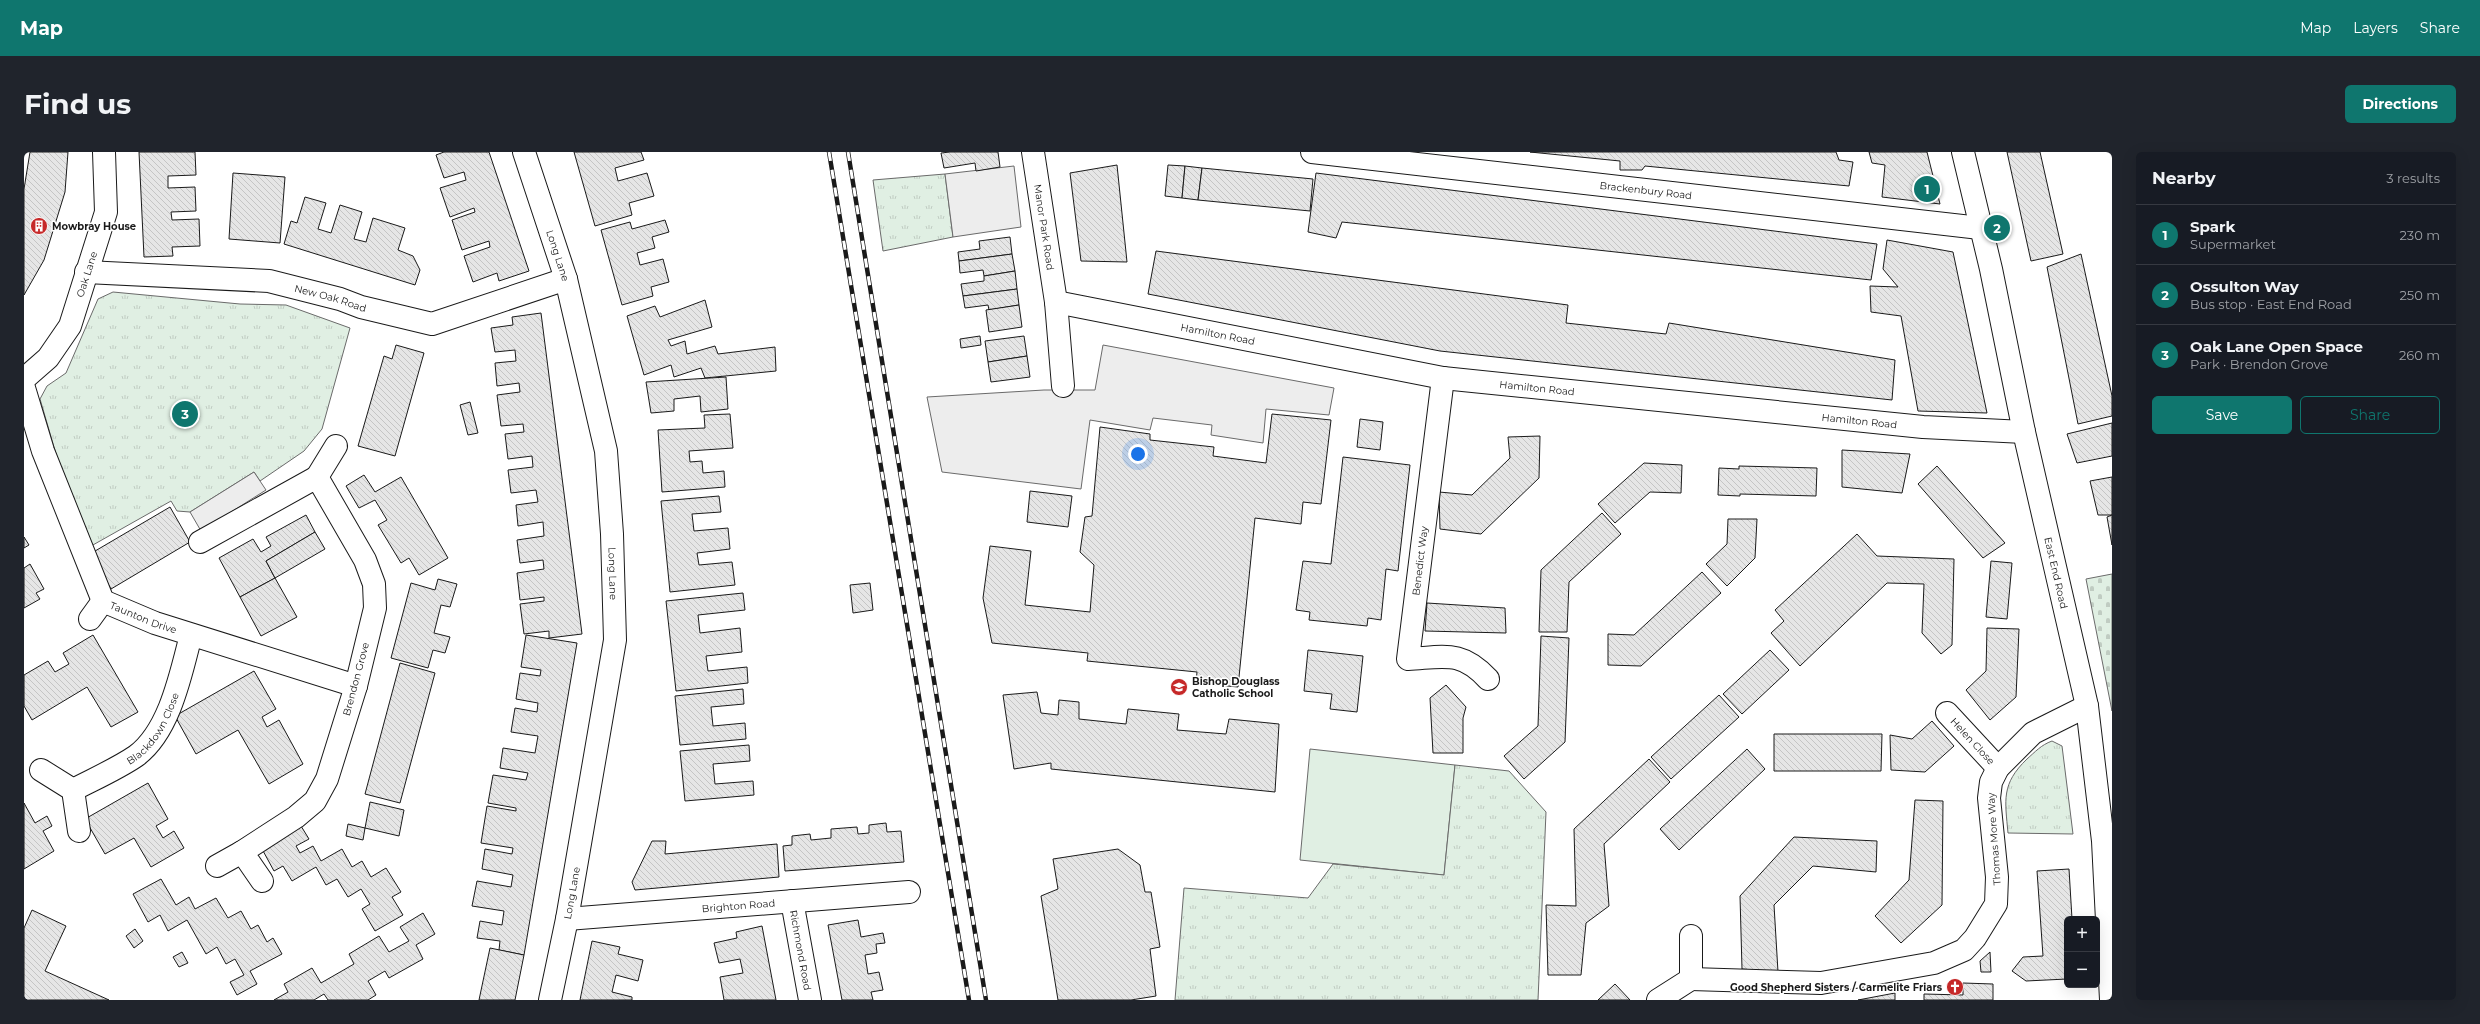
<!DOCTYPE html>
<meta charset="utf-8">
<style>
:root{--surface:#171b24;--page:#20242c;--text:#f1f3f6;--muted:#9ea1a6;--line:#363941;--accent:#0f766e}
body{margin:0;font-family:Montserrat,sans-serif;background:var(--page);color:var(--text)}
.controls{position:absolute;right:12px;bottom:12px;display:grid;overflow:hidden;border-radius:6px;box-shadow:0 4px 16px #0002}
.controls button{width:36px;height:36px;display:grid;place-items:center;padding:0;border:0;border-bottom:1px solid var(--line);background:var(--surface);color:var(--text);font:20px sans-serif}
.you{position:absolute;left:1114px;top:302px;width:14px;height:14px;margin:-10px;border:3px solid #fff;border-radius:50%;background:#1a73e8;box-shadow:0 0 0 6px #1a73e833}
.badge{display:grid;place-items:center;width:26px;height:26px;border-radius:50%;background:var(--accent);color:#fff;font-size:13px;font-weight:700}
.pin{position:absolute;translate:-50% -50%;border:2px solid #fff;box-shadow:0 1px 4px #0006}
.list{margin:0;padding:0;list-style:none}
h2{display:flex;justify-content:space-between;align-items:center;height:52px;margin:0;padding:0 16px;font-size:17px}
h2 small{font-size:13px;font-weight:400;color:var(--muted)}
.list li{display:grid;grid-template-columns:26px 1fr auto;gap:12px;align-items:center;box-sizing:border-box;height:60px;padding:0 16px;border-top:1px solid var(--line)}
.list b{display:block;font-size:15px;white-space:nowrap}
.list p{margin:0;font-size:13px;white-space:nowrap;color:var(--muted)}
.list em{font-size:13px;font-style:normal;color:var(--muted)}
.actions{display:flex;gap:8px;padding:12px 16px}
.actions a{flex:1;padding:9px 0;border:1px solid var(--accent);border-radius:6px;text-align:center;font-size:14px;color:var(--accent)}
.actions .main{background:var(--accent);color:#fff}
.map{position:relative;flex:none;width:2088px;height:848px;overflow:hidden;border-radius:6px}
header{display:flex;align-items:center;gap:24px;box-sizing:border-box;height:56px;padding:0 20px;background:var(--accent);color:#fff}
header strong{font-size:19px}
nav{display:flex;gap:22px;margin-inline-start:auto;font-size:14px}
.intro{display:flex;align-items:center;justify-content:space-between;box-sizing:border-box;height:96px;padding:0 24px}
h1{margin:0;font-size:28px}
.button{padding:10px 18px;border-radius:6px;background:var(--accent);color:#fff;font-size:14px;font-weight:700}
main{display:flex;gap:24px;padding:0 24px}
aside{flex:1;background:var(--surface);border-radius:6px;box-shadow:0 4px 16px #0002}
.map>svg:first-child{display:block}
.grass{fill:#e0efe3;stroke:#6a6a6a}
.cemetery{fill:url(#cemetery-stones);stroke:#6a6a6a}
.park{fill:url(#park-tufts);stroke:#6a6a6a}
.parking{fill:#ededed;stroke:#6a6a6a}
.building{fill:url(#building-back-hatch);stroke:#1a1a1a}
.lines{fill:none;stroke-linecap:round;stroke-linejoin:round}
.street-casing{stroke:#1a1a1a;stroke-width:24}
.secondary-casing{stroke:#1a1a1a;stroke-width:24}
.primary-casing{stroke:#1a1a1a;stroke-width:24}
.street{stroke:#fff;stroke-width:22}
.secondary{stroke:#fff;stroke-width:22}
.primary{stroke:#fff;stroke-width:22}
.rail-casing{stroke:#1a1a1a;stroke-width:4.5}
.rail{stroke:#fff;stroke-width:3;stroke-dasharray:9;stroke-linecap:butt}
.labels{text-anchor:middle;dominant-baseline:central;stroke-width:3;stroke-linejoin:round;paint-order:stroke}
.street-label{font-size:10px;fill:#1a1a1a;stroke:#fff}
.poi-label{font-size:10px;font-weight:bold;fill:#1a1a1a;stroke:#fff;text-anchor:start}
</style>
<header>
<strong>Map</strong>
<nav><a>Map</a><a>Layers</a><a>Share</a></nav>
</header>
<div class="intro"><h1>Find us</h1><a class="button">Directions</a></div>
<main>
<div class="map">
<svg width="2088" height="848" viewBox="0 0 2088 848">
<defs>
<pattern id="cemetery-stones" width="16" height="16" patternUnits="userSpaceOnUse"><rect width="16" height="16" fill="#e0efe3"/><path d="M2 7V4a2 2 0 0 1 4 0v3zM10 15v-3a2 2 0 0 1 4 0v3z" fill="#c0ccc2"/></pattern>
<pattern id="park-tufts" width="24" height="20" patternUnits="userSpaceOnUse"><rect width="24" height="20" fill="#e0efe3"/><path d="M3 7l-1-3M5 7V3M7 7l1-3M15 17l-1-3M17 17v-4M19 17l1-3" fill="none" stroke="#c0ccc2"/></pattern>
<pattern id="building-back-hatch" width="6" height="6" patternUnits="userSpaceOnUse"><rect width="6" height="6" fill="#e6e6e6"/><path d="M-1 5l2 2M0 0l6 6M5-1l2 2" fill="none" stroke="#c5c5c5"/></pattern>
</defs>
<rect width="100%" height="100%" fill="#fff"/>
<!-- grass -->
<path class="grass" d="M1286,597L1431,613L1420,723L1276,708Z"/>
<!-- cemetery -->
<path class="cemetery" d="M2088,422V559L2062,427Z"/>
<!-- park -->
<g class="park">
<path d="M921,22L929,85L859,99L849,28Z"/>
<path d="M89,140L216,152L262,153L326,176L298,277L280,299L236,329L230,320L166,360L153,359L147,349L60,398L16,247L23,234L42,221L74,147Z"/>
<path d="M2028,589L2038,594L2049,682L1984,681C1981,648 1977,632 2003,607C2011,600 2017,593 2028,589Z"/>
<path d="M1431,613L1485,619L1522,660L1514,848H1151L1160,736L1284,746L1309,712L1420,723Z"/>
</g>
<!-- parking -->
<g class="parking">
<path d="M990,14L997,75L929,85L921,22Z"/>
<path d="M1079,193L1310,236L1305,263L1242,257L1239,291L1187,283L1188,273L1129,266L1126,278L1066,268L1057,337L918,320L903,245L1020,238H1071Z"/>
<path d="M230,320L242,338L177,379L166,360Z"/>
</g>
<!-- building -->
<g class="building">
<path d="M6,0H44L41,40L20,108L0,143V37Z"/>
<path d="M115,0H171L172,23L144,24V36L171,35L172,59L147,60L148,68L175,67L176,94L148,95L149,104L120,105Z"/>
<path d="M420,0H465L505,119L475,129L473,121L449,130L440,104L466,95L465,89L438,98L428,68L451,60L450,56L426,65L416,36L442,28L440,20L420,26L412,3Z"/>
<path d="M550,0H617L620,8L591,16L594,29L623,21L630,44L605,51L608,63L571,74Z"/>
<path d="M926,0H974L976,15L952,19L951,11L920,16L917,1Z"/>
<path d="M1506,0H1812L1815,8L1829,10L1825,34L1621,14L1618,18H1596V9Z"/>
<path d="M1845,0H1903L1916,52L1858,45L1861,13L1848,11Z"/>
<path d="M1983,0H2016L2039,102L2007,109Z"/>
<path d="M1093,13L1103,110L1057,109L1046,21Z"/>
<path d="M1144,13L1161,14L1158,46L1141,44Z"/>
<path d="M1161,14L1178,16L1174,48L1158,46Z"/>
<path d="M1178,16L1289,27L1286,59L1174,48Z"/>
<path d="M209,21L261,25L256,91L205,87Z"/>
<path d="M1292,21L1853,92L1847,128L1318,70L1312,86L1284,80Z"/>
<path d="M281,45L302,51L294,77L307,81L316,53L338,60L330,87L342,90L349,66L381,76L374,98L389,104L396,118L391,133L260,92L267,69L273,71Z"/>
<path d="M641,68L645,80L628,85L631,96L613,101L616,113L639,107L645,130L627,135L629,144L598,153L577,78L606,70L608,77Z"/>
<path d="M986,85L988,102L935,109L934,100L956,97L955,89Z"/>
<path d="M1863,88L1929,100L1963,261L1894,259L1877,164L1847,160L1846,134L1874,135L1859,117Z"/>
<path d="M1132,99L1544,153L1542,171L1642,182L1645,171L1871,208L1868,248L1416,199L1124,142Z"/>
<path d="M988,102L991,119L960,124L959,118L936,121L935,109Z"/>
<path d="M2057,102L2088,244V264L2054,272L2023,115Z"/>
<path d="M991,119L993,137L939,144L937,132L960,129V124Z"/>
<path d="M993,137L995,153L965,158L964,153L941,156L939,144Z"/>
<path d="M681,148L688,175L644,188L647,194L661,189L663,202L691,194L694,202L751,195L752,219L681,226L677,216L650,225L647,213L620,223L603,164L631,154L636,165Z"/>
<path d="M995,153L998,175L965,180L962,158Z"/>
<path d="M517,161L558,482L525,486V479L500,482L496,452L520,449V445L496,448L493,421L520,417L519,408L496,411L493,388L520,384L519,370L494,374L492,353L514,350L512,338L487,341L484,318L509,315L508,304L484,307L481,282L500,280L499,272L477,274L473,243L496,240L495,231L473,234L471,211L492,209L491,198L471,200L467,176L489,173L488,165Z"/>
<path d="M956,184L957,193L937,196L936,187Z"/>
<path d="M1000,184L1003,204L964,210L961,189Z"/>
<path d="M372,193L400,201L371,304L334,294L360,204L368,207Z"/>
<path d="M1003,204L1006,225L967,230L964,210Z"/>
<path d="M702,225L704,257L677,260L676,244L650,247V259L627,261L622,230Z"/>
<path d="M446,250L454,281L444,283L436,253Z"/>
<path d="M706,262L709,296L665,299L666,310L678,309L679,321L700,319L701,335L638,340L634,278L681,276L680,263Z"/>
<path d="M1248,262L1307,268L1297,352L1279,350L1277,372L1231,366L1214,535L1172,531L1173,520L1063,509L1064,501L968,491L959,446L966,394L1007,399L1001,453L1066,460L1070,413L1056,400L1061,365L1068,364L1076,275L1126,282V288L1190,295L1189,304L1242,311Z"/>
<path d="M1336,267L1359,270L1356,298L1333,295Z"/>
<path d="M2088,271V304L2053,311L2043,282Z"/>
<path d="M1516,284L1515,326L1457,382L1416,377L1415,340L1448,343L1486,306L1484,285Z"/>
<path d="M1818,298L1886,302L1878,341L1818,335Z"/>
<path d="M1319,305L1386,313L1374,419L1362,417L1357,468L1344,466L1343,474L1285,468L1286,460L1272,458L1279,409L1307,412Z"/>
<path d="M1620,311L1658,313L1657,341L1626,340L1591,371L1574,352Z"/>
<path d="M1715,314L1793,316L1792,344L1716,342V344L1694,343L1695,316L1715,317Z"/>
<path d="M1913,314L1981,391L1959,406L1894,332Z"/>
<path d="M340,323L351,340L377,325L424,406L395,423L385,406L377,411L354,373L363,368L351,348L335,356L322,334Z"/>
<path d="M2088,325V363H2074L2066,329Z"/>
<path d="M1006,339L1048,344L1044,375L1003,370Z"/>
<path d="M695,344L697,360L668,362L670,379L704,376L706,397L673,401L675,413L708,410L711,433L646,440L637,349Z"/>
<path d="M146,355L166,390L87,437L66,402Z"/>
<path d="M1578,361L1597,382L1545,430L1543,480H1515L1517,418Z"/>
<path d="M282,363L291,380L242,409L251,426L216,445L195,406L229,387L237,400L247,394L242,385Z"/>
<path d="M2088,363V393L2083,365Z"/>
<path d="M1704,367H1733L1731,406L1703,434L1682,412L1703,392Z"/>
<path d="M291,380L301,397L251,426L242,409Z"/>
<path d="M1833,382L1853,404L1930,407L1928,493L1917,502L1898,481L1900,432L1863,431L1776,514L1747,481L1760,469L1751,458Z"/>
<path d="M0,385L5,393L0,396Z"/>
<path d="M1967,409L1988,411L1983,467L1962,465Z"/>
<path d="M6,412L20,437L12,441L16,447L0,456V416Z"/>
<path d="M1678,420L1697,441L1617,514L1584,513V482L1610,483Z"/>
<path d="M251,426L273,465L237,484L216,445Z"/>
<path d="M414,427L433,432L426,455L417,453L410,481L426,485L421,501L409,498L404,516L367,506L387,431L411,438Z"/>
<path d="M846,431L849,458L829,461L826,433Z"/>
<path d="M719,441L721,458L674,463L676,481L716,476L718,500L682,504L684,519L723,515L724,531L652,539L642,449Z"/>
<path d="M1403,451L1481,456L1482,481L1401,479Z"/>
<path d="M1963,476L1995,477L1992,545L1966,568L1942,538L1962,519Z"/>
<path d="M69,483L114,560L87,575L63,535L8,568L0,554V523L24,509L31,520L45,512L39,501Z"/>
<path d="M502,483L553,491L500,803L475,798L476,789L453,786L456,769L478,773L480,759L448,754L453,729L487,735L489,723L458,717L461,697L488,702L489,696L457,691L463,654L492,659V656L464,651L469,623L502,628L504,621L476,616L479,596L511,601L514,584L487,580L491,556L513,560L514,551L492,547L496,521L516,524L517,518L497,515Z"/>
<path d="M1517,484L1545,486L1541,590L1500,627L1480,604L1514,574Z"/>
<path d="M1284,498L1339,504L1333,560L1306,557L1308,542L1280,539Z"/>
<path d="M1746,498L1765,518L1718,562L1699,542Z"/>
<path d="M376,511L411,521L376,651L341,642Z"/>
<path d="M230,519L252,557L238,565L243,575L255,568L279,612L245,632L214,578L172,602L151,564Z"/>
<path d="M1422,533L1442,555L1439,566V601H1409L1406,546Z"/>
<path d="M719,537L720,552L687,555L689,574L721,571L722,587L656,593L651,544Z"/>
<path d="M1013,540L1017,561L1034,563L1035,548L1055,550V567L1102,572L1104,557L1155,562L1153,578L1177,580L1202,582L1205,567L1255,572L1251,640L1027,617V611L990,617L979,543Z"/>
<path d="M1695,543L1715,565L1647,627L1627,605Z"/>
<path d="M1908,569L1930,594L1901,620L1867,618L1866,583L1888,587Z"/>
<path d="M1750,582H1858L1857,619H1750Z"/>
<path d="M725,593L726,609L689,612L691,632L729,629L730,643L661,649L656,599Z"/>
<path d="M1723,597L1741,617L1655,698L1636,677Z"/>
<path d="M1625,607L1646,630L1580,692L1585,754L1562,771L1557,823H1524L1522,753L1552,754L1550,677Z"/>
<path d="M124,631L144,667L132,674L139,686L150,679L160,696L127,715L110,686L81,702L61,667Z"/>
<path d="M1891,648L1919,649L1918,753L1877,791L1851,764L1885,728Z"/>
<path d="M346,650L380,658L375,684L341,676Z"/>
<path d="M0,651L11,671L23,664L28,674L19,679L30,699L0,717Z"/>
<path d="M862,671L863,680L877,679L880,710L761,719L759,694L768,693V684L786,682L787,688L807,686V677L833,675L834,682L845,681V673Z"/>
<path d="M324,672L341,676L339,688L322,684Z"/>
<path d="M277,674L285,687L272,694L276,701L289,694L297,709L318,697L328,715L338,709L347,725L362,716L377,740L368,745L379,763L351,779L338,757L346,752L337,737L324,745L313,727L302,733L292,715L268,729L259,714L250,719L238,697Z"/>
<path d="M1770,685L1853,689L1852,720L1789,714L1750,753L1754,820L1718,817L1716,744Z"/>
<path d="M628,689H642L641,702L753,692L755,725L611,738L608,730Z"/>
<path d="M1094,697L1116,713L1121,740H1127L1136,795L1126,797L1132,844L1107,848H1034L1017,744L1034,737L1029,707Z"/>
<path d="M2045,717L2048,767H2043V827L2002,829L1988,819L1999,805L2019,804L2013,719Z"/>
<path d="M137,727L152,753L165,745L171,757L192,746L204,766L217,759L227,777L234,773L243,790L249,786L258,802L226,819L233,832L213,843L206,830L220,823L211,807L202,812L193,795L182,802L163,768L144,779L136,763L124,770L109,742Z"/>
<path d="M8,758L42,774L21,819L85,848H0V776Z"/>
<path d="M399,761L411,782L392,793L399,807L365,826L361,819L344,829L352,843L344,848H304L300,842L290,848H250L264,840L260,832L288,816L297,831L330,812L325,802L355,784L365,800L385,789L376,775Z"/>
<path d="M834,768L837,785L859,781L861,791L852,792L853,801L841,803L844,822L855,820L859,838L847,840L849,848H818L804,773Z"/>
<path d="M738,774L752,848H700L696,825L719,821L716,807L695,811L690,791L713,786L712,780Z"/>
<path d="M111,777L119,789L110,796L102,784Z"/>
<path d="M568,789L596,795L594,802L619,808L614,829L592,823L588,840L608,845V848H556Z"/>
<path d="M466,796L500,803L491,848H455Z"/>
<path d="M158,800L164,811L155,815L149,805Z"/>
<path d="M1966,800L1967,820H1957L1956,809Z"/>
<path d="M1939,831L1969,832V848H1900V842L1939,843Z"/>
<path d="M1591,832L1606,848H1574Z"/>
<path d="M1871,841V848H1834Z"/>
</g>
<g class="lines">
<!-- street casing -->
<g class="street-casing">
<g id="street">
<path id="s1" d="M1009,0L1032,150L1039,234"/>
<path id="s2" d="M1288,0L1956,76"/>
<path id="s3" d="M62,120L245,129L316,147L337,155L408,172L542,127"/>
<path id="s4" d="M1032,150L1419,226L1899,275L2000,280"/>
<path d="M1419,226L1384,507C1421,505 1437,498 1464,527"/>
<path id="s5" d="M0,227L24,206L46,174L82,60L80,0"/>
<path id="s6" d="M0,236L19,299L79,449L131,471L332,534"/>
<path d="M293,325L312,294"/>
<path d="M176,390L293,325L341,408L350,432L351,456L332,534L303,627L291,649L272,665L218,700L238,729"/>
<path d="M66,467L79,449"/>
<path id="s7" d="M1923,561L1974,616"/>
<path d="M17,618L49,638L55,679"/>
<path id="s8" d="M49,638C70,627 93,617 112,604C146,579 157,521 167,483"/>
<path d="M193,714L218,700"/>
<path id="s9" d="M768,749L786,848"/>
<path id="s10" d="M543,767L885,740"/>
<path d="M1667,784V827"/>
<path d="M1667,827L1797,831L1910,811L1940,798L1951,786L1972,752L1973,725L1965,646L1967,630L1974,616L2009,581L2063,554"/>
<path d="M1634,848L1667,827"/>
</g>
</g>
<!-- secondary casing -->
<g class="secondary-casing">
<g id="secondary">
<path id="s11" d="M500,0L542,127L582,299L588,382L591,488L543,767L526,848"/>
</g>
</g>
<!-- primary casing -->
<g class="primary-casing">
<g id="primary">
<path id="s12" d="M1939,0L1967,117L2000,280L2063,554L2079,689L2087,848"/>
</g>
</g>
<!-- street -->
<use href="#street" class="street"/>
<!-- secondary -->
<use href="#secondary" class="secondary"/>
<!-- primary -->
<use href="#primary" class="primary"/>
<!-- rail casing -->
<g class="rail-casing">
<g id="rail">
<path d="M805,0L945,848"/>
<path d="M824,0L962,848"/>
</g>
</g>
<!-- rail -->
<use href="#rail" class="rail"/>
</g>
<!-- icons -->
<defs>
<g id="building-disc" transform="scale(0.9)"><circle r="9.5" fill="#c62828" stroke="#fff"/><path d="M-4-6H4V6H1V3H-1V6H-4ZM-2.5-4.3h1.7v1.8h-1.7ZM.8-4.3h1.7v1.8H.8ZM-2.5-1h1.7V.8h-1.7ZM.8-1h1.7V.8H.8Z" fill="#fff"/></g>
<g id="school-disc" transform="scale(0.9)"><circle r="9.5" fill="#c62828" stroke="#fff"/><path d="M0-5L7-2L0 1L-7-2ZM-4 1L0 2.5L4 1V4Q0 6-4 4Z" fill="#fff"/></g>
<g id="church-disc" transform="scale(0.9)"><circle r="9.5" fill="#c62828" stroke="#fff"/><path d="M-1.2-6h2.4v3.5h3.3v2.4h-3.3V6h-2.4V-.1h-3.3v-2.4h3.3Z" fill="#fff"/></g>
</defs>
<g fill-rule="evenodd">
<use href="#building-disc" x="15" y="74"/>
<use href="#school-disc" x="1155" y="535"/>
<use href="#church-disc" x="1931" y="835"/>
</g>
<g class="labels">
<!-- street labels -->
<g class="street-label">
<text stroke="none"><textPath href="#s2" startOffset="336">Brackenbury Road</textPath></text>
<text stroke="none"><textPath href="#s1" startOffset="76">Manor Park Road</textPath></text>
<text stroke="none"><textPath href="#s11" startOffset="109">Long Lane</textPath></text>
<text stroke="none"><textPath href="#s5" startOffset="125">Oak Lane</textPath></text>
<text stroke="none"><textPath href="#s3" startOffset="247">New Oak Road</textPath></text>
<text stroke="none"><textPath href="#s4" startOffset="165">Hamilton Road</textPath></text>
<text stroke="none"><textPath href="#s4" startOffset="489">Hamilton Road</textPath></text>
<text stroke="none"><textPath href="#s4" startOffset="813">Hamilton Road</textPath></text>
<text transform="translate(1396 409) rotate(-83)">Benedict Way</text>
<text stroke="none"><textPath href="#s11" startOffset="433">Long Lane</textPath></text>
<text stroke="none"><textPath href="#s12" startOffset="431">East End Road</textPath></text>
<text stroke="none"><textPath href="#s6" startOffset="271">Taunton Drive</textPath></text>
<text transform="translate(332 527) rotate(-75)">Brendon Grove</text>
<text stroke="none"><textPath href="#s8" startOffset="104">Blackdown Close</textPath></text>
<text stroke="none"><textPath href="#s7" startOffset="38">Helen Close</textPath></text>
<text transform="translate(1970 687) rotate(-94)">Thomas More Way</text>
<text transform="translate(548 741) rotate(-80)">Long Lane</text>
<text stroke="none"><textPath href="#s10" startOffset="172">Brighton Road</textPath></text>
<text stroke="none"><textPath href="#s9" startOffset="50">Richmond Road</textPath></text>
</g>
<!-- poi labels -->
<g class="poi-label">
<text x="28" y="74">Mowbray House</text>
<text x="1168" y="529">Bishop Douglass<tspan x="1168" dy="12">Catholic School</tspan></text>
<text x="1918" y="835" text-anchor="end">Good Shepherd Sisters / Carmelite Friars</text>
</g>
</g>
</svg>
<div class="controls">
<button>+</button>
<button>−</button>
</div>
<div class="you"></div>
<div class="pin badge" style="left:1903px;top:37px">1</div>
<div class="pin badge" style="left:1973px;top:76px">2</div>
<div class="pin badge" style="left:161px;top:262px">3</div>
</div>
<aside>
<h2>Nearby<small>3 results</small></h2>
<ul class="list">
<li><span class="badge">1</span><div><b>Spark</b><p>Supermarket</p></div><em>230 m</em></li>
<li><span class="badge">2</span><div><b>Ossulton Way</b><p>Bus stop · East End Road</p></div><em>250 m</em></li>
<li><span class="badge">3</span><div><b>Oak Lane Open Space</b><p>Park · Brendon Grove</p></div><em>260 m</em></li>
</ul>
<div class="actions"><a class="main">Save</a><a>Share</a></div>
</aside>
</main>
